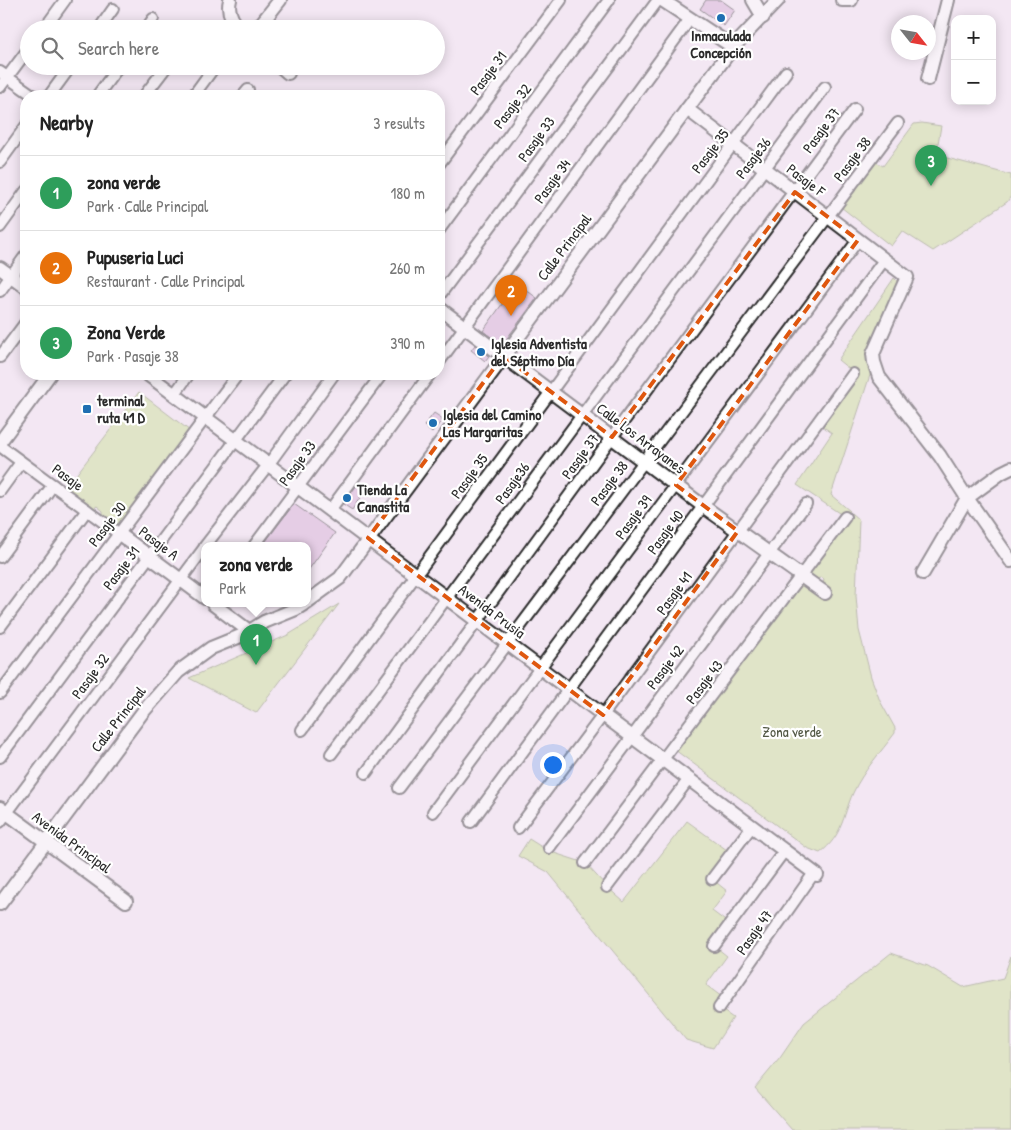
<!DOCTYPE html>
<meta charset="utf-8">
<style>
:root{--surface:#fff;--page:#f2f2f2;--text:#222;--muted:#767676;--line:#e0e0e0;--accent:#1f6fb2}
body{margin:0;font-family:"Patrick Hand",sans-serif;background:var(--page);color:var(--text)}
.controls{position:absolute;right:15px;top:15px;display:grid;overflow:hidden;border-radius:10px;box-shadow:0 2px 12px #0003}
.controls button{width:45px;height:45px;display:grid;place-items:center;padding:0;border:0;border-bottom:1px solid var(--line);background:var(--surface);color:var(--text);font:25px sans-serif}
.compass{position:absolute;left:891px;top:15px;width:45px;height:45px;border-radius:50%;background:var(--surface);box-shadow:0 2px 12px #0003;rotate:121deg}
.you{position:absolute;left:552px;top:764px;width:18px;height:18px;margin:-12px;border:4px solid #fff;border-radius:50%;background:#1a73e8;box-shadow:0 0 0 8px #1a73e833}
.badge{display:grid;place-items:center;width:32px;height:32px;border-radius:50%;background:var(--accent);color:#fff;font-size:16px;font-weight:700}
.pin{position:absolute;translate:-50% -41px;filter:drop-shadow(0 1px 2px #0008)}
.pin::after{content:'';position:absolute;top:26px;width:18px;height:15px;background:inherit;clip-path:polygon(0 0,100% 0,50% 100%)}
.popup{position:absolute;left:201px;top:542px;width:110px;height:65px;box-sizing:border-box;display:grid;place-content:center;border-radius:10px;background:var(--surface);filter:drop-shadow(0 1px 4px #0005);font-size:16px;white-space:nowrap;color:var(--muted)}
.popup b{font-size:19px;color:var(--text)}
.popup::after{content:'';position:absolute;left:50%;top:100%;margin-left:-10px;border:10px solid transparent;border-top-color:var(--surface)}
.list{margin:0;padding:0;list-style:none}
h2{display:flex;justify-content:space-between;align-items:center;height:65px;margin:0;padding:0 20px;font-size:21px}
h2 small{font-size:16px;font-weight:400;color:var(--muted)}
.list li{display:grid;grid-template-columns:32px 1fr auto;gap:15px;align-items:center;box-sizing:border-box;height:75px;padding:0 20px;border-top:1px solid var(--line)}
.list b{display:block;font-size:19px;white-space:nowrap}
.list p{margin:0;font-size:16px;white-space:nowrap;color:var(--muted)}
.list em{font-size:16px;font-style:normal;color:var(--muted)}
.icon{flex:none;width:28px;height:28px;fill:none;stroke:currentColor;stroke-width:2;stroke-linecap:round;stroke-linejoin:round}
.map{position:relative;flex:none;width:1011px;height:1130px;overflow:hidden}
.search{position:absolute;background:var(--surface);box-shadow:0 2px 12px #0003;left:20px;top:20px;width:425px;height:55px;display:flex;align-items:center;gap:12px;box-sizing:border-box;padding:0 18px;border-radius:28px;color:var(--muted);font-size:19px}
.panel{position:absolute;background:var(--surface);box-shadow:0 2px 12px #0003;left:20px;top:90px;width:425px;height:290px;border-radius:20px}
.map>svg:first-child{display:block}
.green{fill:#c9df94;stroke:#7a8560}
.building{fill:#d6aed6;stroke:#2b2b2b}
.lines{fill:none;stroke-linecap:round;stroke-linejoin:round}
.pedestrian-casing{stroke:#2b2b2b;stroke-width:14}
.minor-casing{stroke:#2b2b2b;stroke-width:16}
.pedestrian{stroke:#fff;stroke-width:10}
.minor{stroke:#fff;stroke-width:12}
.marked{fill:none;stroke:#df570e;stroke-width:4;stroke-dasharray:10 6;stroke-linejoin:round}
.poi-dot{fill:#1f6fb2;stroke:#fff;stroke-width:2}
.labels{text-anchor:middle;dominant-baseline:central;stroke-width:4.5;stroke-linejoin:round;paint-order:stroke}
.poi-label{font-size:15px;font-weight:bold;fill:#2b2b2b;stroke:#fff;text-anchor:start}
.street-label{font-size:15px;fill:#2b2b2b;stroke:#fff}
.park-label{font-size:15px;fill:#525845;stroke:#fff}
</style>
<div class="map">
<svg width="1011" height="1130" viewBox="0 0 1011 1130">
<rect width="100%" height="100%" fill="#f3e7f3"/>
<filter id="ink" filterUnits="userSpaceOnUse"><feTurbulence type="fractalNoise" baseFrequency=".02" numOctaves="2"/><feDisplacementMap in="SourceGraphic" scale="10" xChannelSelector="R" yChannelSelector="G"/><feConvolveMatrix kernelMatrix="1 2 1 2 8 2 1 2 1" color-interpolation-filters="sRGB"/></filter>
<g filter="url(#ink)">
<!-- green -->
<g class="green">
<path d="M922,123L941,126L936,155L1011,175V196L1007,202L933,251L902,231L891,246L837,204L871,159L883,166L914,124Z"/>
<path d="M894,278L898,282L868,351L867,362L871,372L831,495L850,511L845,517L797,485L832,433L814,420L849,369L838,360Z"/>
<path d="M139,392L194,434L118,533L103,519V511L97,506L91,510L63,492Z"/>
<path d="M851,513L859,520L856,596L859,630L871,677L880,701L895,728V733C881,752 863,771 853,793C842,818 843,835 820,853L807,848L675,750L801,582L828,588L823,583L824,579L821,577L817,580L806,573Z"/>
<path d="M339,604L256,713L189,678L288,635Z"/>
<path d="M687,821L731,853L712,879L727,891L712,911L728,923L712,944L727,956L706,985L722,997L716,1006L733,1018L713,1048L686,1040L548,872L518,856L529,839L548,851L585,863L607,887L624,902Z"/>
<path d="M891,953L928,966L963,987L1003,978L1011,956V1130H792L755,1088L780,1058L804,1023Z"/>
</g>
<!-- building -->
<g class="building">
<path d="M706,0H721L735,10L724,26L700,9Z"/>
<path d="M517,283L537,298L502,345L483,331Z"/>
<path d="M475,345L489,356L485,361L471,350Z"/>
<path d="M434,413L443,419L432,433L424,426Z"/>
<path d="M357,485L365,490L352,510L343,504Z"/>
<path d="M294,504L335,533L307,572V546H262Z"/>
</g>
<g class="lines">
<!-- pedestrian casing -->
<g class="pedestrian-casing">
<g id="pedestrian">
<path d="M44,29L65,0"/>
<path d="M99,29L113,9"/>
<path d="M146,29L153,19"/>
<path d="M0,72L34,96"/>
<path d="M0,87L29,48"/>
<path d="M49,96L71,66"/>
<path d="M97,96L119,66"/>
<path d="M144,96L167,66"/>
<path d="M193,96L215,66"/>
<path d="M243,96L248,90"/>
<path d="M0,162L26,126"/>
<path d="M439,164L561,0"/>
<path d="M0,227L26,191"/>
<path d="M439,230L609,0"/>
<path d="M0,291L26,255"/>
<path d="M439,296L658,0"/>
<path d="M0,357L26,322"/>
<path d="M439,362L690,19"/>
<path d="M174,395L189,374"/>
<path d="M0,446L118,533"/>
<path d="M0,491L21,462"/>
<path d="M330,510L430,374"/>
<path d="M205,546L268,465L334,374"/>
<path d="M254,546L382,374"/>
<path d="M0,557L53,485"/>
<path d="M0,627L87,510"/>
<path d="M0,693L238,374"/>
<path d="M302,730L786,72"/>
<path d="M331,754L825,87"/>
<path d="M0,757L285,374"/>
<path d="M366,773L612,437L855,109"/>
<path d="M399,788L898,123"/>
<path d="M433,812L858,240"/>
<path d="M0,822L205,547"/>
<path d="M471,822L884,260"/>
<path d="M518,828L603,715L853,374"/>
<path d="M549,848L806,504"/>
<path d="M585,863L845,517"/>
<path d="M712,879L752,826"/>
<path d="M607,887L689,779"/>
<path d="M714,946L785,850"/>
<path d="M719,1008L814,873"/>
</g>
</g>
<!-- minor casing -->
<g class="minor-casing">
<g id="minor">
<path d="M230,0C227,11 232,21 240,29"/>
<path d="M662,0L733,47"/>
<path d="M753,0L763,17"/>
<path d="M842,0H851"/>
<path d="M257,29L280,0"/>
<path d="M280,66L288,73"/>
<path d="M928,79L948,0"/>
<path d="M687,109L907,277L873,354L874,362L879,377L940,456L967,498L1011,561"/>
<path d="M0,268L26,287"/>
<path d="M439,308L703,506L825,593"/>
<path d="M147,374L817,875"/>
<path d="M0,442L50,374"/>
<path d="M118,533L205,598"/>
<path d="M923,573L967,498L1001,473L1011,468"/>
<path d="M307,602L340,578L733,47L778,0"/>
<path d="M213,604L249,631"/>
<path d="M0,808L126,901"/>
<path d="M0,904L142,713L178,672L211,648L243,635L264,622L296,609L304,604"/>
</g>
</g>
<!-- pedestrian -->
<use href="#pedestrian" class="pedestrian"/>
<!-- minor -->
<use href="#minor" class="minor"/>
</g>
</g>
<!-- marked area -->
<path d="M0 0H1011V1130H0ZM795,192L858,240L676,485L738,531L603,715L368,538L503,356L612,437Z" fill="#f3e7f3" fill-opacity=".55" fill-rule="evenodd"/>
<path class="marked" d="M795,192L858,240L676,485L738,531L603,715L368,538L503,356L612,437Z"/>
<!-- markers -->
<g class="poi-dot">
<circle cx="721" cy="18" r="5"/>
<circle cx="481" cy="352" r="5"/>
<rect x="82" y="404" width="10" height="10" rx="2.5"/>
<circle cx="433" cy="423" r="5"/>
<circle cx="347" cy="498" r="5"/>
</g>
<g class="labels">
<!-- poi labels -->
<g class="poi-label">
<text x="721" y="35" text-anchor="middle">Inmaculada<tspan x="721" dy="17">Concepción</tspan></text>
<text x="491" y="343">Iglesia Adventista<tspan x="491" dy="17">del Séptimo Día</tspan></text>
<text x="97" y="400">terminal<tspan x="97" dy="17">ruta 41 D</tspan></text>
<text x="443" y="414">Iglesia del Camino<tspan x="443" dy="17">Las Margaritas</tspan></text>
<text x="357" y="489">Tienda La<tspan x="357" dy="17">Canastita</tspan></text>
</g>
<!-- street labels -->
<g class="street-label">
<text transform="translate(488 73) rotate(-53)">Pasaje 31</text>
<text transform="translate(512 106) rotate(-53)">Pasaje 32</text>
<text transform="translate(821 130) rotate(-54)">Pasaje 37</text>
<text transform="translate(536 139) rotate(-54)">Pasaje 33</text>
<text transform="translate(710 151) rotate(-53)">Pasaje 35</text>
<text transform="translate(753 158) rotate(-53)">Pasaje36</text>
<text transform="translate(852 159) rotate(-53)">Pasaje 38</text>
<text transform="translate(806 180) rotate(37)">Pasaje F</text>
<text transform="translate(552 181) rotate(-54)">Pasaje 34</text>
<text transform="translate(564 247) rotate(-53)">Calle Principal</text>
<text transform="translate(641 438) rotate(37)">Calle Los Arrayanes</text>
<text transform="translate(580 456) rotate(-54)">Pasaje 37</text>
<text transform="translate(297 463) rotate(-54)">Pasaje 33</text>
<text transform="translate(469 476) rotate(-54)">Pasaje 35</text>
<text transform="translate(68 477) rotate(36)">Pasaje</text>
<text transform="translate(512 483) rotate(-54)">Pasaje36</text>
<text transform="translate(609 483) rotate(-53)">Pasaje 38</text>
<text transform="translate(633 517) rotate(-54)">Pasaje 39</text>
<text transform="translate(107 524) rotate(-53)">Pasaje 30</text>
<text transform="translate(665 532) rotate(-54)">Pasaje 40</text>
<text transform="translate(159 543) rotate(37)">Pasaje A</text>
<text transform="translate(121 568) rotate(-53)">Pasaje 31</text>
<text transform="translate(674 593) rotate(-54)">Pasaje 41</text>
<text transform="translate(492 611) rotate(37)">Avenida Prusia</text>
<text transform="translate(665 667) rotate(-53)">Pasaje 42</text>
<text transform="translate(90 676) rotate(-54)">Pasaje 32</text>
<text transform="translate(704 682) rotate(-53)">Pasaje 43</text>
<text transform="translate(118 719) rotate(-52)">Calle Principal</text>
<text transform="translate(72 842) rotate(36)">Avenida Principal</text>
<text transform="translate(754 932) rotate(-55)">Pasaje 47</text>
</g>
<!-- park labels -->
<g class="park-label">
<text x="792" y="731">Zona verde</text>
</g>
</g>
</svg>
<div class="controls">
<button>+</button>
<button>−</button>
</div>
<svg class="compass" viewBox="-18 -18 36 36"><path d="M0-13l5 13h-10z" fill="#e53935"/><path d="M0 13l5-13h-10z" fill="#767676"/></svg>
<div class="you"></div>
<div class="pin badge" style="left:256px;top:665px;background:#2e9e5b">1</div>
<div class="popup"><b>zona verde</b>Park</div>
<div class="pin badge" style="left:511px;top:316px;background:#e8710a">2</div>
<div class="pin badge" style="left:931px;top:186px;background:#2e9e5b">3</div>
<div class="search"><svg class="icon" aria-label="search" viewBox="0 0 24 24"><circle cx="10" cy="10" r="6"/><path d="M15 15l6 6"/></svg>Search here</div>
<section class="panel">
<h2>Nearby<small>3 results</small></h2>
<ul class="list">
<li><span class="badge" style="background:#2e9e5b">1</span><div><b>zona verde</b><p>Park · Calle Principal</p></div><em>180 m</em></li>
<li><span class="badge" style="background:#e8710a">2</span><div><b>Pupuseria Luci</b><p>Restaurant · Calle Principal</p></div><em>260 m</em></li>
<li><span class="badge" style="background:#2e9e5b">3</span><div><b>Zona Verde</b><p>Park · Pasaje 38</p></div><em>390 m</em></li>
</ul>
</section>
</div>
